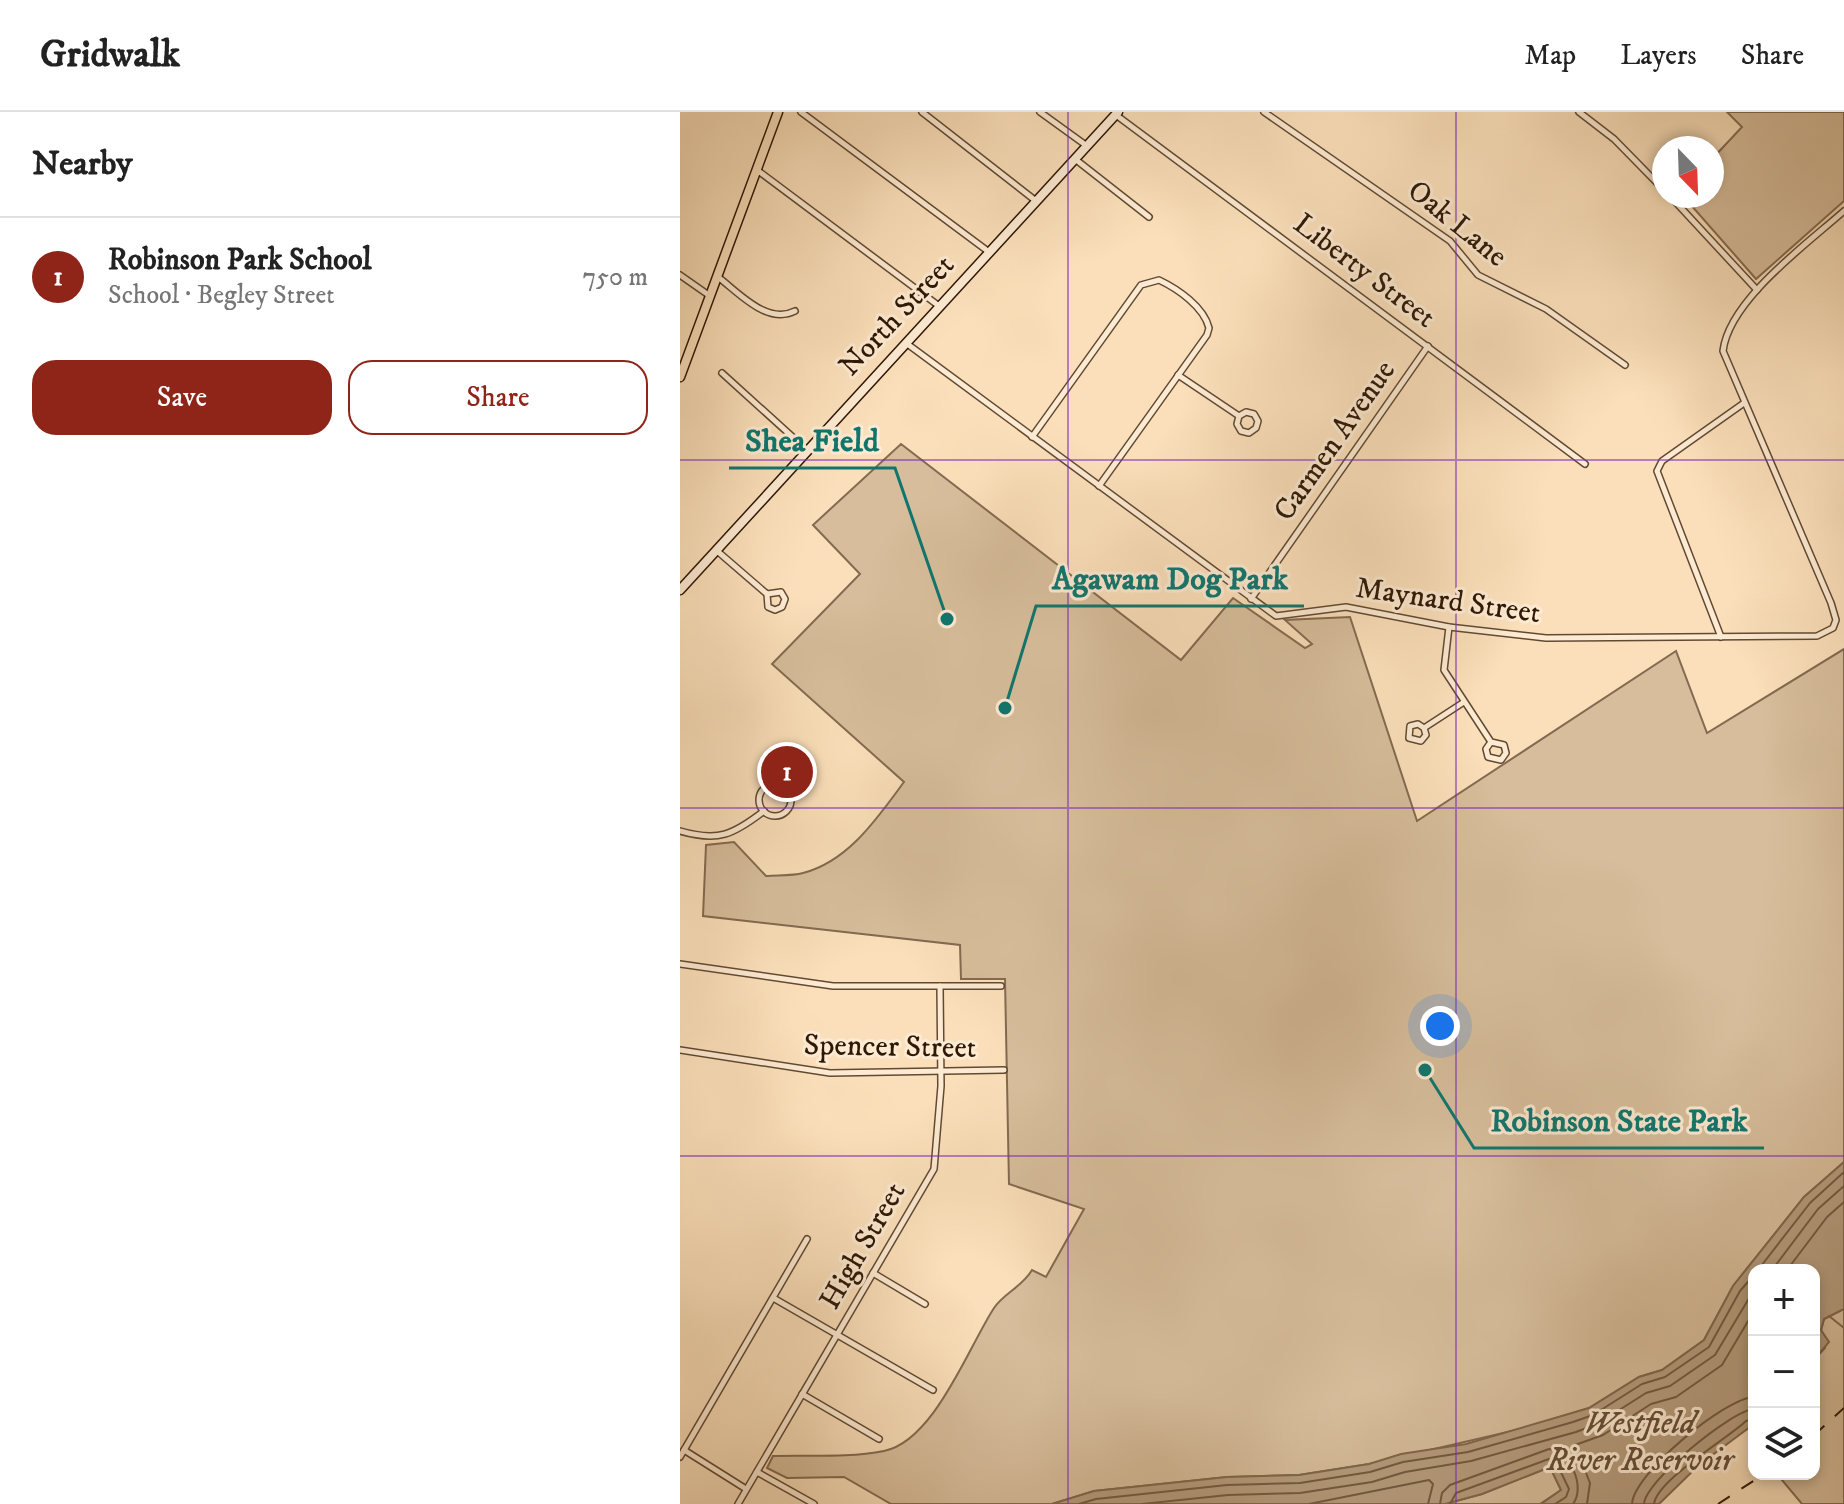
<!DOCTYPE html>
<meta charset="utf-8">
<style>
:root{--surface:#fff;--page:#f6f6f6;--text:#222;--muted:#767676;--line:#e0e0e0;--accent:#8f2418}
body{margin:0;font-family:"IM FELL DW Pica",serif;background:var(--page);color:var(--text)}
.controls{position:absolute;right:24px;bottom:24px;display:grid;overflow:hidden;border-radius:16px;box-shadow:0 4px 12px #0003}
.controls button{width:72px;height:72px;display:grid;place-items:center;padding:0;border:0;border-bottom:2px solid var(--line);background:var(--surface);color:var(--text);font:40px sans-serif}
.compass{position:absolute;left:972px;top:24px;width:72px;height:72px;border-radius:50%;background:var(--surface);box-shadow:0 4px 12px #0003;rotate:157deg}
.you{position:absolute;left:760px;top:914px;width:28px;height:28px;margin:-20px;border:6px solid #fff;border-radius:50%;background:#1a73e8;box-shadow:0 0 0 12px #1a73e833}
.badge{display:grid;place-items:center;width:52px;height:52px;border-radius:50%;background:var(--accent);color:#fff;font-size:26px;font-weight:700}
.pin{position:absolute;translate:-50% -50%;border:4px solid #fff;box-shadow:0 2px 8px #0006}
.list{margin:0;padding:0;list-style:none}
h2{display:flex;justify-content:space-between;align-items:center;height:104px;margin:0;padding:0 32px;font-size:34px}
h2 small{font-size:26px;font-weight:400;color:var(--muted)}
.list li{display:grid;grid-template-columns:52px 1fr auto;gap:24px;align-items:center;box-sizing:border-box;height:120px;padding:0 32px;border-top:2px solid var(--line)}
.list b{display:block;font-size:30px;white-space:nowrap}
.list p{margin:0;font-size:26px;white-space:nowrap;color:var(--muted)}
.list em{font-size:26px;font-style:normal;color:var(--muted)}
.actions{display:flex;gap:16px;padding:24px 32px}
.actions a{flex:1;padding:18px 0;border:2px solid var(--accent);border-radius:24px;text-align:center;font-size:28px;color:var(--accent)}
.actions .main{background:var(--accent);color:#fff}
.icon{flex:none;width:44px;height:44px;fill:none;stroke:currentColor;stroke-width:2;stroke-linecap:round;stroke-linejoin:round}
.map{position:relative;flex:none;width:1164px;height:1392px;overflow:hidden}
header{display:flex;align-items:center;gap:48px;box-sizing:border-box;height:112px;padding:0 40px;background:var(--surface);border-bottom:2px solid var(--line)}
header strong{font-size:38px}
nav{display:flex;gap:44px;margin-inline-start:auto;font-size:28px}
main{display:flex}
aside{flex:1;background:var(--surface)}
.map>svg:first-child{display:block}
.green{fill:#d7bd9b;stroke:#836a50;stroke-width:2}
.water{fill:#b59b7c;stroke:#7f674c;stroke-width:2}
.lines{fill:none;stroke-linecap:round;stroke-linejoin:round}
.shore{stroke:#725a40;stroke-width:2}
.stream{stroke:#7f674c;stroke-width:2}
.minor-casing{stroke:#624a32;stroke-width:8}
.secondary-casing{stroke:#2f1805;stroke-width:11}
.primary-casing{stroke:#2f1805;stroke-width:11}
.minor{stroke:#fcead2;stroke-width:5}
.secondary{stroke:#fcead2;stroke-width:8}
.primary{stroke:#fadfba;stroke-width:8}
.rail{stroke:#2f1805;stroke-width:2;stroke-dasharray:14 14;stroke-linecap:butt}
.grid{fill:none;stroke:#7b2cbf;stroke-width:2;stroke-opacity:0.55}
.labels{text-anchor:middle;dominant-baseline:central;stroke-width:6;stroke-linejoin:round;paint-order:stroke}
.street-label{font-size:30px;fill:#2f1805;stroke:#fcead2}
.water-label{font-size:32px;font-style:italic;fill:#654c35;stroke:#fcead2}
.leader{fill:none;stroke:#0f766e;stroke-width:3}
.callout-dot{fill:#0f766e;stroke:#fcead2;stroke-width:3}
.callout-label{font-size:32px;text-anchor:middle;font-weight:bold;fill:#0f766e;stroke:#fcead2;stroke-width:6;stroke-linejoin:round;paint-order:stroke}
</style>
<header>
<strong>Gridwalk</strong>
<nav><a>Map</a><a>Layers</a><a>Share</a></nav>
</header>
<main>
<aside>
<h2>Nearby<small></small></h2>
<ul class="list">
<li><span class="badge">1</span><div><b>Robinson Park School</b><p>School · Begley Street</p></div><em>750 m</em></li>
</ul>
<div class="actions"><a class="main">Save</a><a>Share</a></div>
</aside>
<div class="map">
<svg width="1164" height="1392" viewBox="0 0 1164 1392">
<rect width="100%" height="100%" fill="#fadfba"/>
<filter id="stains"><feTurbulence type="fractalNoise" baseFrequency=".0025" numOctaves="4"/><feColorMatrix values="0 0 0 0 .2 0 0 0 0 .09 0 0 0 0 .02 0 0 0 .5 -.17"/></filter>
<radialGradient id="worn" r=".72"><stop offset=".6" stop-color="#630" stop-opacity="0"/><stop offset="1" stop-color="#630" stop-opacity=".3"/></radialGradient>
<!-- green -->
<g class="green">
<path d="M1047,0H1164V89L1076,167L1003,84H1032V47L1062,15Z"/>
<path d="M221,332L501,548L553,486L625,536L632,532L605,508L670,505L737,709L996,539L1027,621L1164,537V1050L1124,1085L1053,1174L1024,1228L982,1258L959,1265L909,1296L845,1316L689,1352L619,1363L547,1365L414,1379L372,1392H211L164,1365L107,1366L87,1356L93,1344C129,1343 169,1346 204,1339C254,1329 288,1236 314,1196C324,1181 342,1175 352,1158L366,1165L404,1097L329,1072L325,867H281L280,833L23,804L26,733L54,730L86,764C98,763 112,764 123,761C169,749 198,705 224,670L92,552L180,462L133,413Z"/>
<path d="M1164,1197V1392H1122L1097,1362H1134V1248L1145,1236L1141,1218L1144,1207Z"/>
<path d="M870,1355L881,1378L860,1392H765L802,1382Z"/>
</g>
<!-- water -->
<path class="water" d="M1164,1050V1197L1144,1207L1141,1218L1149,1230L1134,1248V1158H1074V1312L1019,1353L979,1392H861L881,1378L870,1355L802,1382L765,1392H372L414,1379L547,1365L619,1363L689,1352L721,1342L786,1332L909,1296L959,1265L982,1258L1024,1228L1053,1174L1124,1085Z"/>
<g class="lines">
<!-- shore -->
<g class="shore">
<path d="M1078,1158L1130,1091L1164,1060"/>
<path d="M1092,1158L1138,1097L1164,1074"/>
<path d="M1107,1158L1147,1105L1164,1090"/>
<path d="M399,1392L416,1387L547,1373L620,1371L690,1360L723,1350L788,1340L893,1310L913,1303L962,1272L985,1265L1029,1235L1060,1179L1074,1163"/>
<path d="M462,1392L548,1383L620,1381L692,1370L725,1360L791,1349L896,1320L917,1312L966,1281L990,1274L1035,1243L1074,1178"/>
<path d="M629,1392L749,1368L753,1372L748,1392"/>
<path d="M760,1392L762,1381L770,1373L869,1337C890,1340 906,1374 893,1392"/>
<path d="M770,1392L776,1381L869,1347L877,1352L889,1377L886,1385L875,1392"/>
<path d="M907,1392L910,1371L895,1333L923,1323L971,1292L996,1285L1042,1253L1074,1199"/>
<path d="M952,1392C953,1362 1045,1286 1074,1285"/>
<path d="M964,1392C965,1369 1052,1298 1074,1297"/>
<path d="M974,1392C977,1368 1047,1327 1066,1309L1074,1307"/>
</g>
<!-- stream -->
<path class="stream" d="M1149,1204L1164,1216"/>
<!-- minor casing -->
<g class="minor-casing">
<g id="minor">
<path d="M121,0L309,140"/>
<path d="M242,0L356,89"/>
<path d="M360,0L407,34"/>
<path d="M584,0L770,129L798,163L866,197L945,253"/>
<path d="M899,0L934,27L984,78"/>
<path d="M436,3L905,352"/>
<path d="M395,47L469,105"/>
<path d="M77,58L259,194"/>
<path d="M990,84L1077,178"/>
<path d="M0,163L30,184"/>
<path d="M38,165C59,181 87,213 115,199"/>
<path d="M226,231L596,504L666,495L769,515L866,526L1137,524L1153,516L1156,508L1151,491L1043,239C1049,188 1127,132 1164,99"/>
<path d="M42,261L127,338"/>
<path d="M498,263L559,304L557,312L561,319L569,321L576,316L578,309L574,302L566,300L559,304"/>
<path d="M352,325L461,173L479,168C498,177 524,195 529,216L527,223L419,374"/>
<path d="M36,438L87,482L88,495L95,498L102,495L105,487L101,480L87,482"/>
<path d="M571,487L748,234"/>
<path d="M769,515L764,558L811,630L806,637L808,645L821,648L826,641L824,633L811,630"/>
<path d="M1041,525L977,359L982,349L1064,291"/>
<path d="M744,616L738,612L730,614L729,626L741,629L746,623L744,616L784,590"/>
<circle cx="95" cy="688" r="16"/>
<path d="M0,719C38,730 53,723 84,699"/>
<path d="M0,852L153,874H321"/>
<path d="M0,938L150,961L324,958"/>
<path d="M193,1161L245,1192"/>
<path d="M95,1187L253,1278"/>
<path d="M122,1282L199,1327"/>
<path d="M4,1338L66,1377"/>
<path d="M0,1345L127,1127"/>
<path d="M77,1360L134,1392"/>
<path d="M58,1392L254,1057L261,974L260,874"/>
</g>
</g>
<!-- secondary casing -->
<g class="secondary-casing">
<path id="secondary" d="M0,478L438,0"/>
</g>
<!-- primary casing -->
<g class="primary-casing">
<path id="primary" d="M0,265L98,0"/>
</g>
<!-- minor -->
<use href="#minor" class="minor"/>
<!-- secondary -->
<use href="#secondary" class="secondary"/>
<!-- primary -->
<use href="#primary" class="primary"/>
<!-- rail -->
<g class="rail">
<path d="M1134,1323L1164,1296"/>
<path d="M1038,1392L1084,1362"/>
</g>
</g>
<!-- grid -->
<path class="grid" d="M388,0V1392M776,0V1392M0,348H1164M0,696H1164M0,1044H1164"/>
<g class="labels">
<!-- street labels -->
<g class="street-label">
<text transform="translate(777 112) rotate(39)">Oak Lane</text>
<text transform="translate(684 159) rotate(37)">Liberty Street</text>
<text transform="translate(217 204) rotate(-47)">North Street</text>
<text transform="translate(655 329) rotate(-55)">Carmen Avenue</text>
<text transform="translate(768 489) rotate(8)">Maynard Street</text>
<text transform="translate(210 935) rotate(1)">Spencer Street</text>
<text transform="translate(183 1134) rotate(-60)">High Street</text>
</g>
<!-- water labels -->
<g class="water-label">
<text x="960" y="1312">Westfield<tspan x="960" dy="37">River Reservoir</tspan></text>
</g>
</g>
<!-- callouts -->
<path class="leader" d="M267 507L215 356H49M325 596L356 494H624M745 958L794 1036H1084"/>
<g class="callout-dot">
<circle cx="267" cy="507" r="8"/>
<circle cx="325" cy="596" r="8"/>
<circle cx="745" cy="958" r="8"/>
</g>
<g class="callout-label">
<text x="132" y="339">Shea Field</text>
<text x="490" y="477">Agawam Dog Park</text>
<text x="939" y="1019">Robinson State Park</text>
</g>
<rect width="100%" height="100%" filter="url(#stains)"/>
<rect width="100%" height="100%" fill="url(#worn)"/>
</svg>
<div class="controls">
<button>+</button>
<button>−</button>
<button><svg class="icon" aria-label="layers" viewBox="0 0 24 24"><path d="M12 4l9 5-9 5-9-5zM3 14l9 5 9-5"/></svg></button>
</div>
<svg class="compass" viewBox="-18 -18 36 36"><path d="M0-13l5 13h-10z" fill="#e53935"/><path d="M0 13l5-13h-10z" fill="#767676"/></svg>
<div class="you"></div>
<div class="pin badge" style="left:107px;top:660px">1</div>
</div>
</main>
